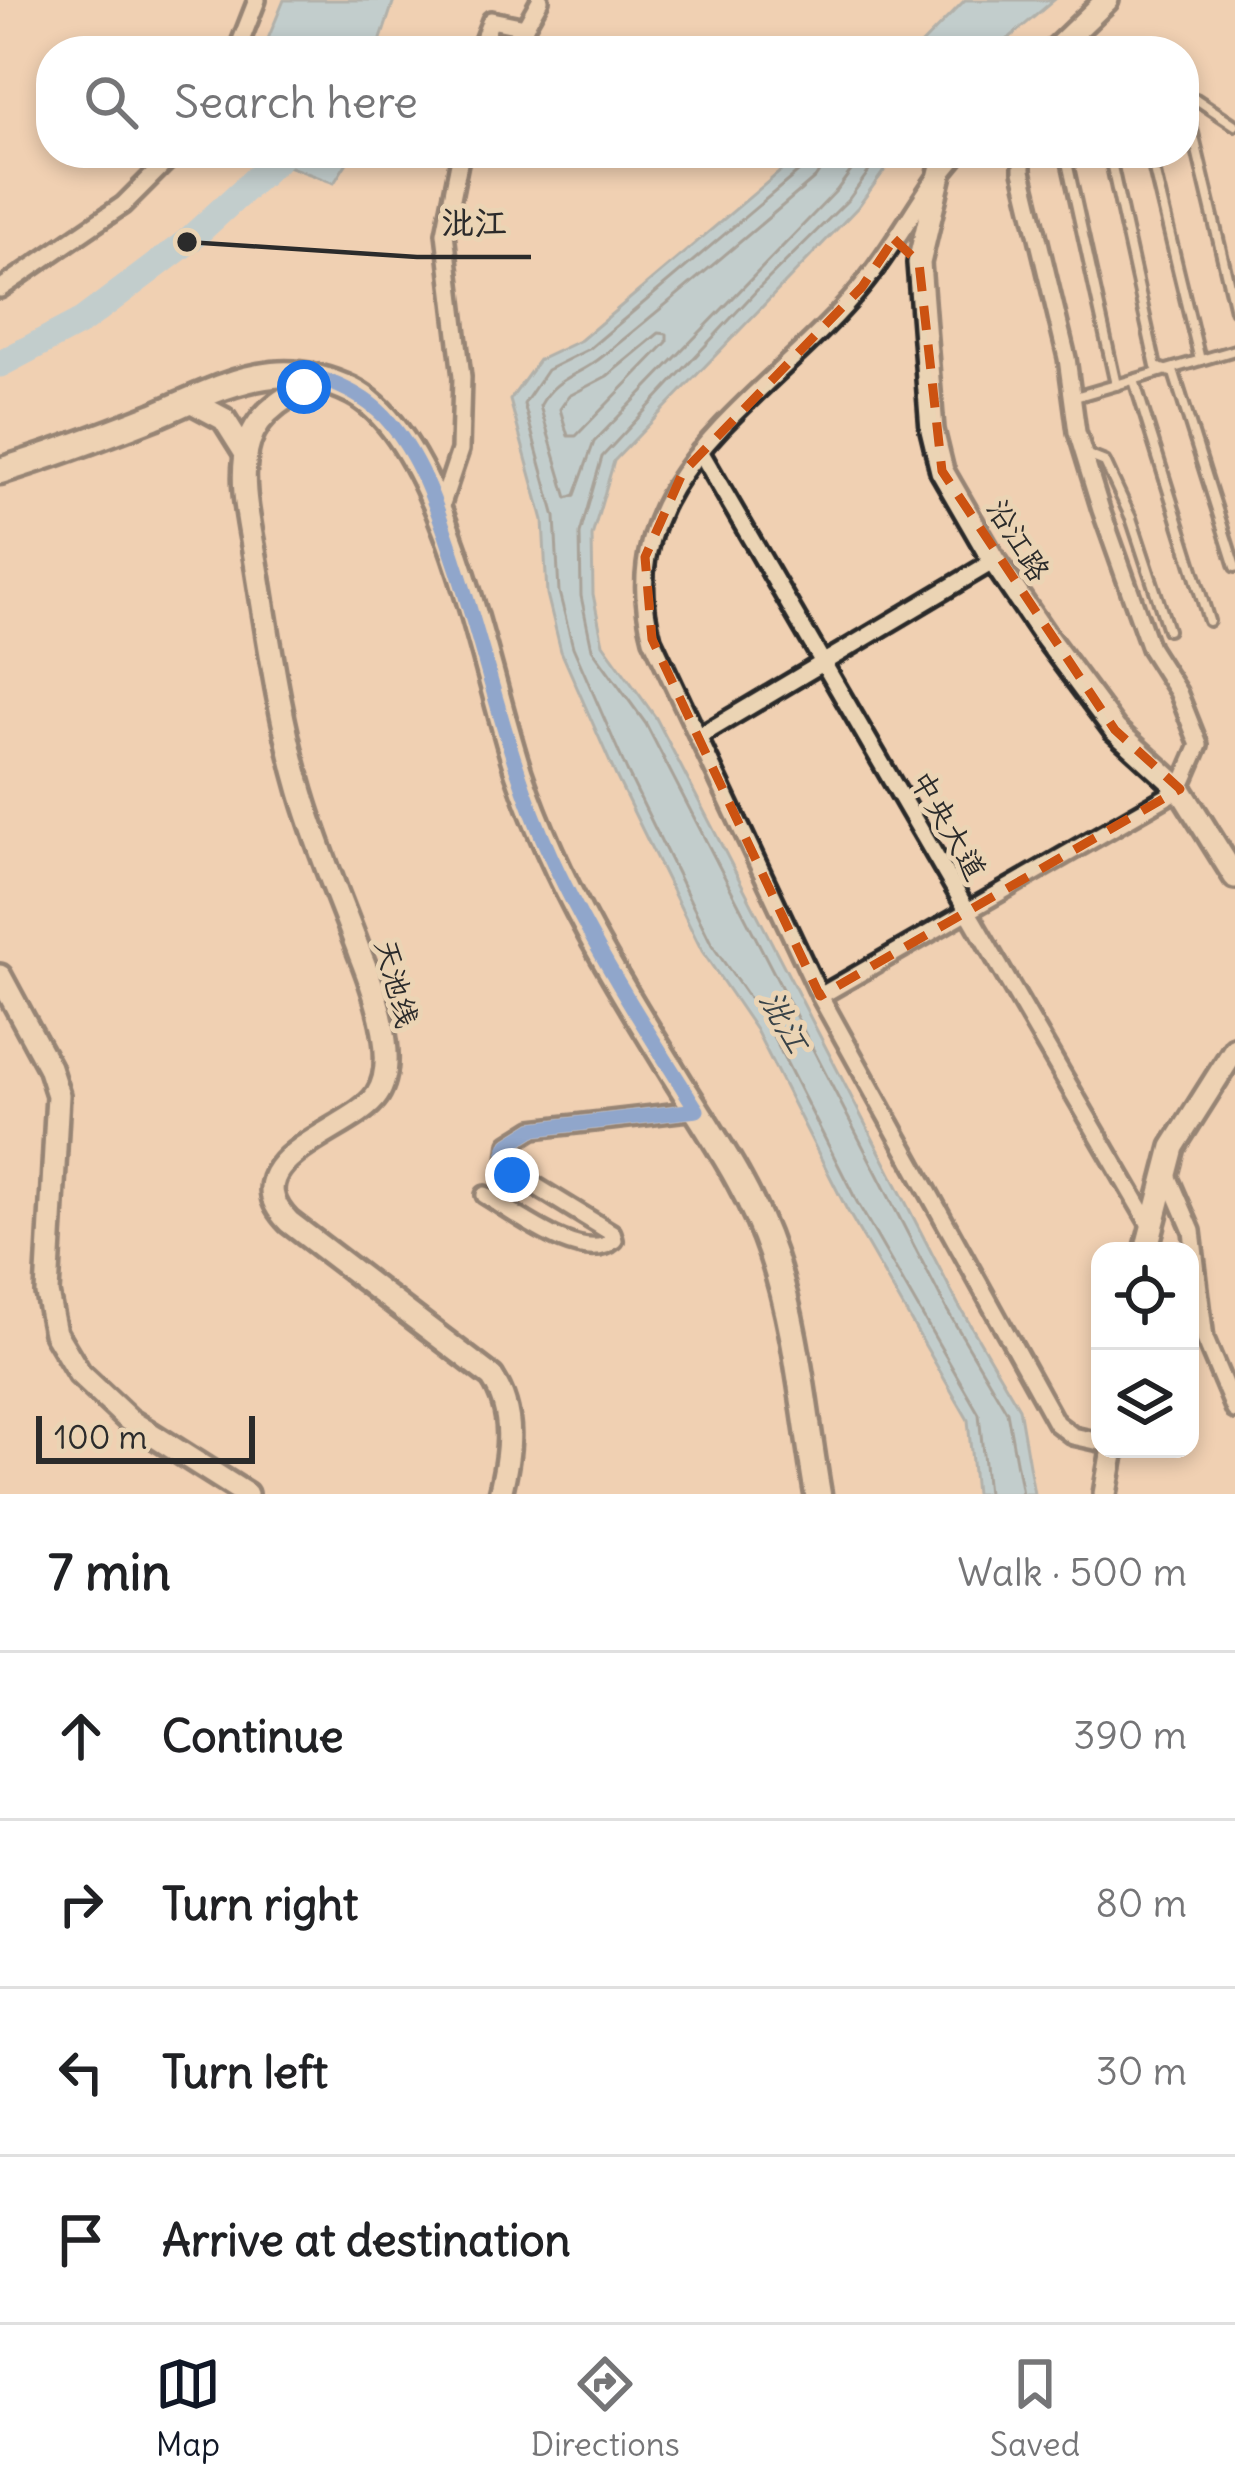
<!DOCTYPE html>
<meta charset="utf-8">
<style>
:root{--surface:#fff;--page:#f2f2f2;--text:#202124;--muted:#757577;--line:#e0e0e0;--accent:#111827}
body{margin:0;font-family:Delius,"LXGW WenKai TC",sans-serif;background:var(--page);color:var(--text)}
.controls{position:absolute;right:36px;bottom:36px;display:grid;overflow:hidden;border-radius:24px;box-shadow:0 6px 18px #0003}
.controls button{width:108px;height:108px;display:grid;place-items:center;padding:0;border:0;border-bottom:3px solid var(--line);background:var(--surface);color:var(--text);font:60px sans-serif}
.scale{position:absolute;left:36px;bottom:30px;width:219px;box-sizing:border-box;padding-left:12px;border:6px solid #2b2b2b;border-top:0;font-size:33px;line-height:42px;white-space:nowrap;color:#2b2b2b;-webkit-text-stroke:9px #ebd4b4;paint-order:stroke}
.stop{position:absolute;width:36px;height:36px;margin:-27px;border:9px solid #1a73e8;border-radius:50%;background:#fff}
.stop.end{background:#1a73e8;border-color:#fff;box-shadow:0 3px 12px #0008}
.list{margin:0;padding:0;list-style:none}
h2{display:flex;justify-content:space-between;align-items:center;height:156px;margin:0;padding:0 48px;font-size:51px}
h2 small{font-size:39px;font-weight:400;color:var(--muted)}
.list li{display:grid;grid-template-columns:78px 1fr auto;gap:36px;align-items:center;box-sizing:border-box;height:168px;padding:0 48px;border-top:3px solid var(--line)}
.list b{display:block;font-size:45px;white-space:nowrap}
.list em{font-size:39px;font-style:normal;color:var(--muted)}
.icon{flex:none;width:66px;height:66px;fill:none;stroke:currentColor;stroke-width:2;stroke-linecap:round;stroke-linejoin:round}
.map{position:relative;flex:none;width:1235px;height:1494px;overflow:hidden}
.search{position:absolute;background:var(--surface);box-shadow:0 6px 18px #0003;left:36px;right:36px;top:36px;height:132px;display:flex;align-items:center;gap:30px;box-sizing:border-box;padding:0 42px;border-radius:48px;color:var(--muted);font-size:45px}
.sheet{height:828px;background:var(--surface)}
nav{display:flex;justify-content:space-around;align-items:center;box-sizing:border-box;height:168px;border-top:3px solid var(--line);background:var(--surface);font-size:33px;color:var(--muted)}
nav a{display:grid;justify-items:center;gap:6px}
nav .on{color:var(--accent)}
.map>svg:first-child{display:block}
.water{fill:#8bcbec;stroke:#658b9f;stroke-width:3}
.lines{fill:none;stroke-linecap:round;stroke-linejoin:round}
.shore{stroke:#516b78;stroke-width:3}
.river{stroke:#8bcbec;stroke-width:27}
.lane-casing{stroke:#2b2b2b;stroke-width:16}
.street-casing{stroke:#2b2b2b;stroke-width:24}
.secondary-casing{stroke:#2b2b2b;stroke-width:30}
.primary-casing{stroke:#2b2b2b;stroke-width:33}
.lane{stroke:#ebd4b4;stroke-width:8}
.street{stroke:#ebd4b4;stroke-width:15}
.secondary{stroke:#ebd4b4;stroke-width:21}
.primary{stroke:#ebd4b4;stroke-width:24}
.route{stroke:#1a73e8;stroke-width:15}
.marked{fill:none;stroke:#cc5211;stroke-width:9;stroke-dasharray:24 15;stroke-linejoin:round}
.labels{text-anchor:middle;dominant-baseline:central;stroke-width:10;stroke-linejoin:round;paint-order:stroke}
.street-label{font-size:30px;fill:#2b2b2b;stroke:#ebd4b4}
.water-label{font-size:33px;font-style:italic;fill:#394348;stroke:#ebd4b4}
.leader{fill:none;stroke:#2b2b2b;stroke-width:4.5}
.callout-dot{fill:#2b2b2b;stroke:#ebd4b4;stroke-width:4.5}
.callout-label{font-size:33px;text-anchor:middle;font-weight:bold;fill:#2b2b2b;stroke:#ebd4b4;stroke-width:10;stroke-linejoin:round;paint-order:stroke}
</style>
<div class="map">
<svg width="1235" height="1494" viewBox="0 0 1235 1494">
<rect width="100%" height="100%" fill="#f0d0b2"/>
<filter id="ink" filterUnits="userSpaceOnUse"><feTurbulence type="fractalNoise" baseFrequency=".00833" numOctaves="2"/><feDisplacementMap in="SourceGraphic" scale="24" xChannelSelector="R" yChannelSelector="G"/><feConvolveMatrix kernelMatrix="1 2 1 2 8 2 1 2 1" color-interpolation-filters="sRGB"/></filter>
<g filter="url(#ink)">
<!-- water -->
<g class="water">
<path d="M284,0H394L377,51H263Z"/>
<path d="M965,0H1054L994,51H915Z"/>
<path d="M252,153H353L334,183Z"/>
<path d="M802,153H897L858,207L614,461L592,536L593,594L603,644L656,718L958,1304L1019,1408L1034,1494H975L968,1420L846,1208L756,1030L702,951L616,776L561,651L547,594L543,520L510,400L539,360L581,340Z"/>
</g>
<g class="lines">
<!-- shore -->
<g class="shore">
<path d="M809,153L804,167L589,349L547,370L524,404L555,517L559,592L573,647L627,771L712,945L767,1024L857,1202L979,1414L987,1494"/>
<path d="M824,153L823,166L815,178C745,238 675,298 603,356C578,377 557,375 540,406L567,498L575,495L594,442L837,190L864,153"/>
<path d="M882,153L849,199L758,289L602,457L580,534L581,596L592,649L646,724L947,1310L1007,1412L1022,1494"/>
<path d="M659,333L667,334V342L576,436H568L560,409L569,396L607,376Z"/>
</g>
<!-- river -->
<path class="river" d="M0,364L82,321L187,242L284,153"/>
<!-- lane casing -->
<g class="lane-casing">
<g id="lane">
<path d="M1186,98L1196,99L1235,125"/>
<path d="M1185,99L1235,310"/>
<path d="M1065,153L1116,385"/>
<path d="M1109,153L1156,367L1174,373L1235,567"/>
<path d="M1150,153L1200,360"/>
<path d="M1134,380L1209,621"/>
<path d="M1075,397L1235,350"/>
<path d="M1085,454L1105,462L1131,518L1168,630"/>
</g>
</g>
<!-- street casing -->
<g class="street-casing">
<g id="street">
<path d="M237,51L257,0"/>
<path d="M479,51L491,20L525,27L540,0"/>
<path d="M521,51L525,27"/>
<path d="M1184,97H1185"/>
<path d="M935,179C911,214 889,253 862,286C776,394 607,476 652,639L820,996L1056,1423L1073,1436L1100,1442"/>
<path d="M0,289L123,205L175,153"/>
<path d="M700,451L1150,1225"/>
<path d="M440,510L460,450L462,377L445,233L461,153"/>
<path d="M698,737L994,561"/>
<path d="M820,996L1180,789L1199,745L1178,692L1150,648L1101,510L1077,432L1067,358L1022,171V153"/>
<path d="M1167,1173L1192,1231L1205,1339L1235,1410"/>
<path d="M485,1195C514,1212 584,1267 614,1240L612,1233L506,1168L509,1144L533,1129L697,1110"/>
</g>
</g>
<!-- secondary casing -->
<g class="secondary-casing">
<g id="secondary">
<path d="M1054,51L1107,0"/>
<path d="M955,153L941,170L919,263L932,430L942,471L994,561L1043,633L1115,730L1180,789L1235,877"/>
<path d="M322,379C293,393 260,408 249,442C237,480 251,530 257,568C269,642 280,720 301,792C317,847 340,900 360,954C374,989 400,1060 377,1095C354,1131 227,1159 289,1222L492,1377C516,1413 510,1454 500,1494"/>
<path d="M190,401L224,419L246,454"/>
<path d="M0,976L49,1067L58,1095L47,1293L55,1333L79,1373L129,1420L246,1494"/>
<path d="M1146,1251L1173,1147L1235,1049"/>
<path d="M1105,1494L1113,1449"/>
</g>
</g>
<!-- primary casing -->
<g class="primary-casing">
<path id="primary" d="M0,471C52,455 103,436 154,416C192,400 232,379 273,375C301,372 327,379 352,391C446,439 486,677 519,774C557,886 620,987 682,1087C716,1141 752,1193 772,1254C798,1330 804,1415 818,1494"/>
</g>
<!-- lane -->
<use href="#lane" class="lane"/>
<!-- street -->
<use href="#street" class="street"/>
<!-- secondary -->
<use href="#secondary" class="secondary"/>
<!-- primary -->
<use href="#primary" class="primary"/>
</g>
</g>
<g class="lines" filter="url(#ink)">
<!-- route -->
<path class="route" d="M304,387L322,379C346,388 366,398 384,416C422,457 438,511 455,562C488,660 508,763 551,857C592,945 645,1028 697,1110L533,1129L509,1144L505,1152L506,1168L512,1175"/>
</g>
<!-- marked area -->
<path d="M0 0H1235V1494H0ZM894,239L919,263L942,471L1115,730L1180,789L820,996L652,639L645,557L683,472L862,287Z" fill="#f0d0b2" fill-opacity=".55" fill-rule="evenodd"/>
<path class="marked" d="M894,239L919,263L942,471L1115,730L1180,789L820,996L652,639L645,557L683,472L862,287Z"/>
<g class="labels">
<!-- street labels -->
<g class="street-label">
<text transform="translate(1019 540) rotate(58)">沿江路</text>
<text transform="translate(949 825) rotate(60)">中央大道</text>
<text transform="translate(397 983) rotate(75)">天池线</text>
</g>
<!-- water labels -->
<g class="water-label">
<text transform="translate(785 1021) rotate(61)">沘江</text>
</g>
</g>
<!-- callouts -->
<path class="leader" d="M187 242L417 257H531"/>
<circle class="callout-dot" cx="187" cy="242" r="12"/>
<g class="callout-label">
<text x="474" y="234">沘江</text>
</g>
</svg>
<div class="controls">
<button><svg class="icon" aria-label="locate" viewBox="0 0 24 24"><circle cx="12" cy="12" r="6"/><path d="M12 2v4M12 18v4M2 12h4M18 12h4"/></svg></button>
<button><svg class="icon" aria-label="layers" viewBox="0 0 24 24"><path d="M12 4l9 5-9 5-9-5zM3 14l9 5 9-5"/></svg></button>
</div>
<div class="scale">100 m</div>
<div class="stop" style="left:304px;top:387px"></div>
<div class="stop end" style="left:512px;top:1175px"></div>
<div class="search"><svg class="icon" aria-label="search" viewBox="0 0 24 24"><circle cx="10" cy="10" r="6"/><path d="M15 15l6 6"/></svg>Search here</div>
</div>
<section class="sheet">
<h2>7 min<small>Walk · 500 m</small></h2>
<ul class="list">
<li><svg class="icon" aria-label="ahead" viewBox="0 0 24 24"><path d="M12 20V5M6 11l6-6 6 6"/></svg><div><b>Continue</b></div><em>390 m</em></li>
<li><svg class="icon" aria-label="right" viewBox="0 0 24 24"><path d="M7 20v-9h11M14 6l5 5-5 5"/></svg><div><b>Turn right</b></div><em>80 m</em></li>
<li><svg class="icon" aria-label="left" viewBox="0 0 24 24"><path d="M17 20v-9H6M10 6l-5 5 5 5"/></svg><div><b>Turn left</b></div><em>30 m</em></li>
<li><svg class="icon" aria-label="arrive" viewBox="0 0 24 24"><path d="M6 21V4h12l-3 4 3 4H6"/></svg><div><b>Arrive at destination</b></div></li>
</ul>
</section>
<nav>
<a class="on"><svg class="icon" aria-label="map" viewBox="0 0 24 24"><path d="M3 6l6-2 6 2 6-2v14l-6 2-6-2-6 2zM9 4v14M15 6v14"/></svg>Map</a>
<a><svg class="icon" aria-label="directions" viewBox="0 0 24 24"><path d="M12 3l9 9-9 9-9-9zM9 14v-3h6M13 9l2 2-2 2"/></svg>Directions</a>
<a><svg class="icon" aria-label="saved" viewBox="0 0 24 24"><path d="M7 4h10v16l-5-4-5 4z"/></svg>Saved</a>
</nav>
